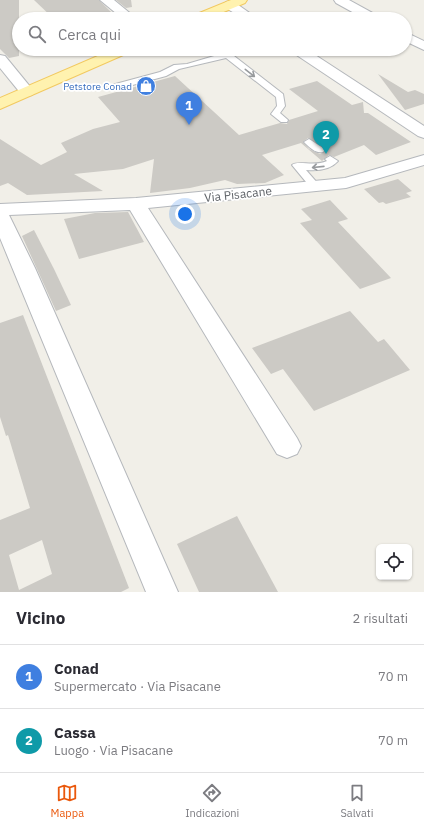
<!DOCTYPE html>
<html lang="it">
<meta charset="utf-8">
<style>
:root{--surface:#fff;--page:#f7f7f7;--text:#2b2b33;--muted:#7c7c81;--line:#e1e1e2;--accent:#ea580c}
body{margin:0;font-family:"IBM Plex Sans",sans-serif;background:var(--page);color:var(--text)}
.controls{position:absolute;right:12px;bottom:12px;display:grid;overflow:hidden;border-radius:6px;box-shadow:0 1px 3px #0004}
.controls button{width:36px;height:36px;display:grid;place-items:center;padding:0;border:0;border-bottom:1px solid var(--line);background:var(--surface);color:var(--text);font:20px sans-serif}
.you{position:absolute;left:185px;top:214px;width:14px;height:14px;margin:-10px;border:3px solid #fff;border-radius:50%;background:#1a73e8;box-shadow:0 0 0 6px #1a73e833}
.badge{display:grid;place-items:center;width:26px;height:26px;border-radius:50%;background:var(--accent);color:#fff;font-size:13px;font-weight:700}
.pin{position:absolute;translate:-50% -33px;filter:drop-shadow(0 1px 2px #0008)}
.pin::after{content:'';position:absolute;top:21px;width:14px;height:12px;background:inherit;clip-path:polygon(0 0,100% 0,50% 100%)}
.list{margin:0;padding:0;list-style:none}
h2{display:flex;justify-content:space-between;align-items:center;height:52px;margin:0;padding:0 16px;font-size:17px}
h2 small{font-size:13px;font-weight:400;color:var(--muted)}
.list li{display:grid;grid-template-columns:26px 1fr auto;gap:12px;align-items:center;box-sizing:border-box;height:64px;padding:0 16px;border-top:1px solid var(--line)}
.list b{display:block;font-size:15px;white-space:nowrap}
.list p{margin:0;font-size:13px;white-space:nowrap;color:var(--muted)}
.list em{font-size:13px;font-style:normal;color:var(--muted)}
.icon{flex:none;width:22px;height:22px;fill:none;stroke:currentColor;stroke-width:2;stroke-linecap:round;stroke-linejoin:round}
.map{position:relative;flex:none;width:424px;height:592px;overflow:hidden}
.search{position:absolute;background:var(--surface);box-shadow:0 1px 3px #0004;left:12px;right:12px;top:12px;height:44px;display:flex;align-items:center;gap:10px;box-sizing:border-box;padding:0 14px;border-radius:22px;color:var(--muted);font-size:15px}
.sheet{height:180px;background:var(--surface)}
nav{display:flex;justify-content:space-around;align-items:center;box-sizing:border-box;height:56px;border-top:1px solid var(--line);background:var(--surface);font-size:11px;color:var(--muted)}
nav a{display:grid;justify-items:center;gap:2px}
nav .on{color:var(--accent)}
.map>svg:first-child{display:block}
.building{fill:#cccac5;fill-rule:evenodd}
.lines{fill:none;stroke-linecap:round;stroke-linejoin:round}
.lane-casing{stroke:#b5b8bc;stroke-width:2}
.street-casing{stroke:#b5b8bc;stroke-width:2}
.primary-casing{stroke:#f2c960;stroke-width:2}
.lane{fill:#fff;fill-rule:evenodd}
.street{fill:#fff;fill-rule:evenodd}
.primary{fill:#fff2af;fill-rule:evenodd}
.oneway{stroke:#979a9d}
.labels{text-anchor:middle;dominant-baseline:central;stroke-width:3.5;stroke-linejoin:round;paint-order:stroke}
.far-shop-label{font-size:10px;fill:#366cbe;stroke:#fff;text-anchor:end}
.street-label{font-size:12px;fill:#5f6368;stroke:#fff}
</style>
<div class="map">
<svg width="424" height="592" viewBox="0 0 424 592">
<rect width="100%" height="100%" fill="#f1efe8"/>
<!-- building -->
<g class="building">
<path d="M0,0H19V56L9,58L0,49Z"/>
<path d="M34,0H99L118,19H54Z"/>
<path d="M116,0H131L132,7L126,8Z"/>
<path d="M378,74L408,92L415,90L424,94V104L405,110Z"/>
<path d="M175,76L239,135L280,123L287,124L289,120L318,111L289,89L317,81L352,105L363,102L364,113H368L411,142L376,155L364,145L334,157L329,155L322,161L301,143L262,155L284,175L265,183L237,184L225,180L190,188L150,193L154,159L123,169L74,174L103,191L27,195L8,183L0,186V139L41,165L67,152L61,143L93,129L120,122L98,97ZM308,138L324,147L326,151L320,154L309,149L303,142Z"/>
<path d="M398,179L412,191L406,193L411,197L386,204L383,202L379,203L364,189Z"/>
<path d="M330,200L348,219L338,222L391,278L360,289L300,223L312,220L301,209Z"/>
<path d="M128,212L144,242L79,259L64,219L95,213Z"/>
<path d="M34,230L54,269L71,305L56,311L22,236Z"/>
<path d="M350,311L378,342L384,339L410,370L314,411L283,369L271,374L252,348Z"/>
<path d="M23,315L129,588L121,592H0V520L30,508L8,435L6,436L0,417V323ZM42,540L52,574L19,590L9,555Z"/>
<path d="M237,516L278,592H199L177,544Z"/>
</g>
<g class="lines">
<!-- lane casing -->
<g class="lane-casing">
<g id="lane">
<path d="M219,49H225L283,94L285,106L280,113L288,120L287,122H281L271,114L277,106L276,97L226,58L179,69L166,76L114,90H108L107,88L108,86L160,72L174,65L187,64L221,54L218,51Z"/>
<path d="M309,139L323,148L325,150L323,152C316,154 309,147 304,142Z"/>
<path d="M330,156L338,161C330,170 317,171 306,170L320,186L315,189L311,188L292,165C297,160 315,167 327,161L325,159Z"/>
</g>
</g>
<!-- street casing -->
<g class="street-casing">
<g id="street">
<path d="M100,0H114L137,19H123Z"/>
<path d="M334,0H349L378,16L380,19H365L336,3Z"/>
<path d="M230,1L234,2L258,19H244L226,8L224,5L226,2Z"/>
<path d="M405,32L424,41V50L405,41Z"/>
<path d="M290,49H306L424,126V138L418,136L292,52Z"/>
<path d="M0,55L5,56L32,89L34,92L32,95L27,96L22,95L0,68Z"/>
<path d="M424,155V165L346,188L148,208L297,438L301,446L297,454L287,458L277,454L130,210L9,215L35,268L178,592H146L0,238V204L136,198L345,178Z"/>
</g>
</g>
<!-- primary casing -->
<g class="primary-casing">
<g id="primary">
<path d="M231,0H247L245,3L207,19H190L192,16Z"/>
<path d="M114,49H132L130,52L0,109V98Z"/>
</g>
</g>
<!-- lane -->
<use href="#lane" class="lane"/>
<!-- street -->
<use href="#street" class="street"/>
<!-- primary -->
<use href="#primary" class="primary"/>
</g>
<!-- one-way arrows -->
<defs><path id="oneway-shaft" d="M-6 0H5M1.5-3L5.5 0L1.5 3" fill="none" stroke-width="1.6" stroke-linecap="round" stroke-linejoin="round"/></defs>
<g class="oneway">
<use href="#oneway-shaft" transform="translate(250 73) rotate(38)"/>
<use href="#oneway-shaft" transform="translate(318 167) rotate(174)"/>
</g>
<!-- icons -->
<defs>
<g id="shop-disc" transform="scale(1)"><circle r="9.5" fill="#3f7fe0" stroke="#fff"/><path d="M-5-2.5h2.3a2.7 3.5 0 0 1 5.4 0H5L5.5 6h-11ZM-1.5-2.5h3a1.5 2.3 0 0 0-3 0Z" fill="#fff"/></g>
</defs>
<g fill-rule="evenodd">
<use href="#shop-disc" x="146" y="86"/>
</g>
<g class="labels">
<!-- far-shop labels -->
<g class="far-shop-label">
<text x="132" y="86">Petstore Conad</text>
</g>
<!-- street labels -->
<g class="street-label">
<text transform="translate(238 194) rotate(-6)">Via Pisacane</text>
</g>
</g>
</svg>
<div class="controls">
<button><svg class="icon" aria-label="locate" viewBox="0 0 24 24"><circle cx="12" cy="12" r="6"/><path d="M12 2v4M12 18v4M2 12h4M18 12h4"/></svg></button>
</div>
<div class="you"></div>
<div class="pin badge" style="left:189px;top:125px;background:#3f7fe0">1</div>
<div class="pin badge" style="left:326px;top:154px;background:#0f9aa8">2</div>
<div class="search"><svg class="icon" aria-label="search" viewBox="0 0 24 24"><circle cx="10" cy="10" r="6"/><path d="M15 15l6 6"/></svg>Cerca qui</div>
</div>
<section class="sheet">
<h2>Vicino<small>2 risultati</small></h2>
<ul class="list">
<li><span class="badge" style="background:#3f7fe0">1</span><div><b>Conad</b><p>Supermercato · Via Pisacane</p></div><em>70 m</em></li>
<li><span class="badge" style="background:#0f9aa8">2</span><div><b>Cassa</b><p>Luogo · Via Pisacane</p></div><em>70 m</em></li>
</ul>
</section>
<nav>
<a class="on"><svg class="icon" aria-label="map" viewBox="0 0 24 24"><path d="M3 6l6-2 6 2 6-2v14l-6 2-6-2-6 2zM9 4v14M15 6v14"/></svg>Mappa</a>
<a><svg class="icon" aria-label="directions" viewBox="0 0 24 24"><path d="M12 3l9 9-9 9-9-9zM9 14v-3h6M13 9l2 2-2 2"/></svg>Indicazioni</a>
<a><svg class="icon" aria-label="saved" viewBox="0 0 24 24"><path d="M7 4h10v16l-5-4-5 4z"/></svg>Salvati</a>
</nav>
